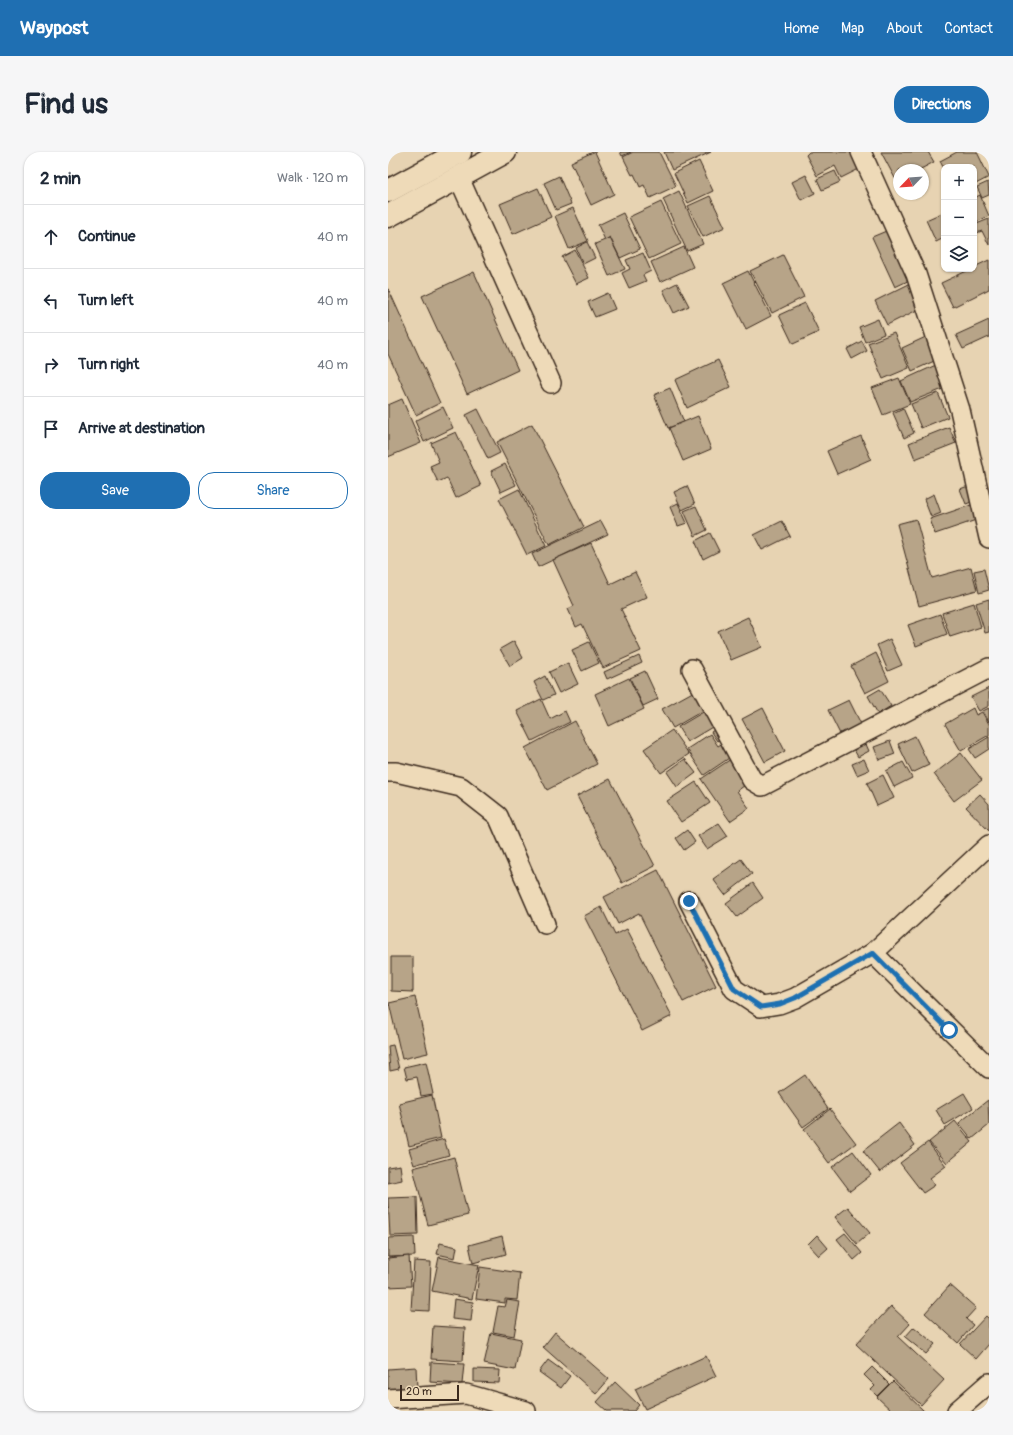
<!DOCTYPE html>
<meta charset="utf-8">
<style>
:root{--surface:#fff;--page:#f6f6f7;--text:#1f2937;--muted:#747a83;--line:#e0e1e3;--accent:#1f6fb2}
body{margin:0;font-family:Pangolin,sans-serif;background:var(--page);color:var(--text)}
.controls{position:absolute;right:12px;top:12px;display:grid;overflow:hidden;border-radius:8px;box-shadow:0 1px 3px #0004}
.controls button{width:36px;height:36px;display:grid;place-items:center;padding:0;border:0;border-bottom:1px solid var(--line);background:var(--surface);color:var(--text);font:20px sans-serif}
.compass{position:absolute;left:505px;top:12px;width:36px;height:36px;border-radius:50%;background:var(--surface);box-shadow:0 1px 3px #0004;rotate:245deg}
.scale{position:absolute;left:12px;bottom:10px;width:59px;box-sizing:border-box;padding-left:4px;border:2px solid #3b2a1e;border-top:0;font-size:11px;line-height:14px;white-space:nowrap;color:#3b2a1e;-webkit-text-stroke:3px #eedab8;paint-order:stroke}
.stop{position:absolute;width:12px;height:12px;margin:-9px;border:3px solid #1f6fb2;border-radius:50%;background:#fff}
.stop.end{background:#1f6fb2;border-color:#fff;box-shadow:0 1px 4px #0008}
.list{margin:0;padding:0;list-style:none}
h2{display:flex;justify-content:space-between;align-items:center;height:52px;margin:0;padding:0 16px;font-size:17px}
h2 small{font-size:13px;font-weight:400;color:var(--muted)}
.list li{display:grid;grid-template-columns:26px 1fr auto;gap:12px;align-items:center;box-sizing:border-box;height:64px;padding:0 16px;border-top:1px solid var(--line)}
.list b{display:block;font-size:15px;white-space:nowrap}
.list em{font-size:13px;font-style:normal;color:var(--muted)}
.actions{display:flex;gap:8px;padding:12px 16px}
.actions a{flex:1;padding:9px 0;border:1px solid var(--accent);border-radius:16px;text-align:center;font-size:14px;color:var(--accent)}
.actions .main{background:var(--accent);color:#fff}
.icon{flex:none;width:22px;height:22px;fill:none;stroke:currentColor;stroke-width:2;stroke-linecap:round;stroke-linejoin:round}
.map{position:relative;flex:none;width:601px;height:1259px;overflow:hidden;border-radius:16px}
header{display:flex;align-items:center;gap:24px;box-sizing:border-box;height:56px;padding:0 20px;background:var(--accent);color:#fff}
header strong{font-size:19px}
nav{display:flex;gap:22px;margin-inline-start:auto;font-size:14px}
.intro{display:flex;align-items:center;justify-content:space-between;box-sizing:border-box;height:96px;padding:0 24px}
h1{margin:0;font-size:28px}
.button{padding:10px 18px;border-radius:16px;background:var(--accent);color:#fff;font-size:14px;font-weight:700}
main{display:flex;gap:24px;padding:0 24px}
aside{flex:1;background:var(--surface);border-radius:16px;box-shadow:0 1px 3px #0004}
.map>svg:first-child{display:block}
.building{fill:#b7a488;stroke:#3b2a1e}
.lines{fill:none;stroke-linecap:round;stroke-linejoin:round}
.street-casing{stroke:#3b2a1e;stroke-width:22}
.primary-casing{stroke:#3b2a1e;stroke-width:25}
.street{stroke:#eedab8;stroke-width:19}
.primary{stroke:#eedab8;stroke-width:22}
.route{stroke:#1f6fb2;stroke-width:5}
</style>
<header>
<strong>Waypost</strong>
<nav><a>Home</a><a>Map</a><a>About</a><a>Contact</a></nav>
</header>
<div class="intro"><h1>Find us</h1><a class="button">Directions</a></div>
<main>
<aside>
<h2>2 min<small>Walk · 120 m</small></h2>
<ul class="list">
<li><svg class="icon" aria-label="ahead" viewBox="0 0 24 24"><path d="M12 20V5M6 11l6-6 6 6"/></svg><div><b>Continue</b></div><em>40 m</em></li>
<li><svg class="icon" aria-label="left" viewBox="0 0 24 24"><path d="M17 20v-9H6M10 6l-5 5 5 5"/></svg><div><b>Turn left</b></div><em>40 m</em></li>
<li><svg class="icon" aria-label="right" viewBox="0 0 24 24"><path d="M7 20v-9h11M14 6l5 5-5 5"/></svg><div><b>Turn right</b></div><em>40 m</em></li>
<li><svg class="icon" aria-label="arrive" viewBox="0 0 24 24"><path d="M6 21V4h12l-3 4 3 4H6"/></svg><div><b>Arrive at destination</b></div></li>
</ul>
<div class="actions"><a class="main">Save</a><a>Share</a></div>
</aside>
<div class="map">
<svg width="601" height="1259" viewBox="0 0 601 1259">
<rect width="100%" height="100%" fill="#e7d3b2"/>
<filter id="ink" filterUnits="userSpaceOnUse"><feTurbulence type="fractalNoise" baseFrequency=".025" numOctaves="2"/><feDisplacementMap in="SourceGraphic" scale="8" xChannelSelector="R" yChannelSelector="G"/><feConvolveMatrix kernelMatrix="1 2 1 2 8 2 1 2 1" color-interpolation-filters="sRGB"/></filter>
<g filter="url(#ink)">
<!-- building -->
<g class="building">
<path d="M205,0H207L226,42L203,53L183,10Z"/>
<path d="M232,0H243L234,4Z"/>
<path d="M245,0H271L288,34L262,46L256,33L252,35L246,22L244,23L235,5Z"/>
<path d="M276,0H323L284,18Z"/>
<path d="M421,0H467L475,15L453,26L447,14L429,24L418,3Z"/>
<path d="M493,0H540L546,10L531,18H511V29L509,30Z"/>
<path d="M569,0H589L601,25L586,33V15H556V17L552,9Z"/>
<path d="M311,9L325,39L300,51L286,21Z"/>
<path d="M447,19L452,30L434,38L429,27Z"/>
<path d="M418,23L427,41L413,48L404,30Z"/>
<path d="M171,24L183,52L168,58L156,31Z"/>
<path d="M600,30L601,43L594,46L589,35Z"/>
<path d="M150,36L163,65L125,82L112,52Z"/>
<path d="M291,39L315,92L299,99L275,47Z"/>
<path d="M592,43L601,64L586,71V46Z"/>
<path d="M322,44L337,75L315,85L300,54Z"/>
<path d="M273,50L293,92L261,107L241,65Z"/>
<path d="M185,56L200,89L181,97L167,64Z"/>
<path d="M556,60V86L548,90L538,68Z"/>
<path d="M235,61L252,97L232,106L222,85L217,88L210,73Z"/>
<path d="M601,67V93L594,79L586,82V73Z"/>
<path d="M503,77L526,126L507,135L484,85Z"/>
<path d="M222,86L237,117L221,124L207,92Z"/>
<path d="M199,90L207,106L195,112L188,96Z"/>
<path d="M296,95L305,115L272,130L263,110Z"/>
<path d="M187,98L201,126L188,132L174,105Z"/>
<path d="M255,101L263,119L255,123L258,129L241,136L234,121L242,117L238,108Z"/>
<path d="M395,103L416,145L384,161L362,119Z"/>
<path d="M601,108V137L565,155L553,131L583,117H586V115Z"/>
<path d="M360,119L383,164L358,177L335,131Z"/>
<path d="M86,120L130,218L79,242L34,144Z"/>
<path d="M525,130L537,154L499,173L487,149Z"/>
<path d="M289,131L301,154L286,161L275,138Z"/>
<path d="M0,136L52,251L28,263L0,202Z"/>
<path d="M220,141L227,157L207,165L200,150Z"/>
<path d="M417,151L431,180L405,192L391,163Z"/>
<path d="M490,167L496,182L477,190L471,175Z"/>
<path d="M601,168V185L575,197L568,183Z"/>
<path d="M506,181L521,216L495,227L480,191Z"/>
<path d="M542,183L553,206L524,219L514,196Z"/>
<path d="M474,189L479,199L464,207L459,197Z"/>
<path d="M330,208L343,235L299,256L287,228Z"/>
<path d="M550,212L560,235L522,250L513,229Z"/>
<path d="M511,226L522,252L495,263L484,236Z"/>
<path d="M282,236L296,270L280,276L266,243Z"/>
<path d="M550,241L560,265L533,276L523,252Z"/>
<path d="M14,247L33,291L0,305V253Z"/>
<path d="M55,255L65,276L36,290L27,269Z"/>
<path d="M515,256L526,281L516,286L505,261Z"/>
<path d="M90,257L112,301L100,307L78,263Z"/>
<path d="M310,264L323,297L295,309L281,276Z"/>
<path d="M144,272L196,375L161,393L109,290Z"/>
<path d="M561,275L568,291L527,307L521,291Z"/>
<path d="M68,280L93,334L68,346L59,326L50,330L42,314L51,310L43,291Z"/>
<path d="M473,284L483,307L449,322L439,299Z"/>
<path d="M117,312L128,333L113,340L103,319Z"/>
<path d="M583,333L589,348L578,352L572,337Z"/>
<path d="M299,334L307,352L294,358L286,340Z"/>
<path d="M131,337L158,394L139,403L111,347Z"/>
<path d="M546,342L553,361L543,365L536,347Z"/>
<path d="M290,351L299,371L290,374L282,355Z"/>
<path d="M589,351L594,366L547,382L542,367Z"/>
<path d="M308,354L319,378L307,384L296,359Z"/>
<path d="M528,367L544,426L583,415L589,438L531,454L509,372Z"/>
<path d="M213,369L220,382L150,415L144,402Z"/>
<path d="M394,369L402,384L374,398L366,383Z"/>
<path d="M322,381L331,399L315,407L307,389Z"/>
<path d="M203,391L222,432L247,420L259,445L233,457L253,499L215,516L194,472L188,475L180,457L186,454L165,408Z"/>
<path d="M596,417L601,438L591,441L586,419Z"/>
<path d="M601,447V480L597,481L588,451Z"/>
<path d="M586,451L593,475L562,485L554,461Z"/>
<path d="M552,462L559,482L528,494L520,473Z"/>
<path d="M360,465L374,495L343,508L330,479Z"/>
<path d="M502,487L514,513L500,519L489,493Z"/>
<path d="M126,489L135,506L122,514L112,497Z"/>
<path d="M201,490L211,511L194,519L184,498Z"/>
<path d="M488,501L501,529L477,541L463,514Z"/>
<path d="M251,504L254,511L219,527L216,520Z"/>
<path d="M180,511L190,532L171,541L161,520Z"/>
<path d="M257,519L270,547L255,554L242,526Z"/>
<path d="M157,524L166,543L155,548L146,530Z"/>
<path d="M241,526L256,557L221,574L207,542Z"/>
<path d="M601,536V554L591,559L583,545Z"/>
<path d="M310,537L321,555L285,576L274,557Z"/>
<path d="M492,537L503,554L490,562L480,544Z"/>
<path d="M153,547L162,567L177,559L182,570L144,589L129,559Z"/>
<path d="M461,548L473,572L452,582L440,558Z"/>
<path d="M322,556L331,571L299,590L290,575Z"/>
<path d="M375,556L397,599L377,610L354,567Z"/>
<path d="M585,556L588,563L594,560L601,572V583L573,599L557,572Z"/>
<path d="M601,556V570L595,559Z"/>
<path d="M187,569L209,612L159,638L137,596Z"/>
<path d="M332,574L338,583L329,589L323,580Z"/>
<path d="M284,578L301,602L273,621L256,597Z"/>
<path d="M322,582L330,594L338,589L347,602L316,623L299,597Z"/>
<path d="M527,584L541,613L524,621L510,592Z"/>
<path d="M601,585V597L587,606L581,597Z"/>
<path d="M502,589L507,602L491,608L486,595Z"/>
<path d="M477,590L481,599L470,605L465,596Z"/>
<path d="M573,601L594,628L566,649L546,622Z"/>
<path d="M297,607L308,621L289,635L279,620Z"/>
<path d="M343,607L360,631L349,639L361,656L342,669L313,627Z"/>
<path d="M476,607L481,618L469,623L464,612Z"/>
<path d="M515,610L524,626L506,635L498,619Z"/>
<path d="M495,623L506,646L489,654L479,631Z"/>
<path d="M222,627L267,714L234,731L189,644Z"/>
<path d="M308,630L322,651L293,670L279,649Z"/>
<path d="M592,642L601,652V679L578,655Z"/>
<path d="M331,671L340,684L319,697L310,684Z"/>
<path d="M299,678L307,690L296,698L288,686Z"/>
<path d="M353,707L364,722L337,743L325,727Z"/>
<path d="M270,718L328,834L295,850L251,761L230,772L216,745Z"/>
<path d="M365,731L375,746L349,765L338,751Z"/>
<path d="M213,755L227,783L239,777L284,864L254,879L196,764Z"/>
<path d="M3,805H25V840L3,839Z"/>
<path d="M27,845L40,901L14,907L1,851Z"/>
<path d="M5,893L11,917L2,919L0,894Z"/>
<path d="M38,910L45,942L33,944L29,925L19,927L16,915Z"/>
<path d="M417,923L440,957L415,975L391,941Z"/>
<path d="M576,941L585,956L557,973L548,958Z"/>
<path d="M44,943L53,986L21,994L11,951Z"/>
<path d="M600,948L601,973L584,987L571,971Z"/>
<path d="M442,957L468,991L441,1011L416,977Z"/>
<path d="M567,969L584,990L559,1011L541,990Z"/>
<path d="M511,971L527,993L492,1020L475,999Z"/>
<path d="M56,987L61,1003L26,1013L21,997Z"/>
<path d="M540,990L558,1014L542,1026L547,1033L535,1041L512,1011Z"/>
<path d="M465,999L483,1023L462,1039L444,1015Z"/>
<path d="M66,1005L80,1063L40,1073L25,1016Z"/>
<path d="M12,1013L14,1028L0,1031V1015Z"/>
<path d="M29,1045L30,1083L2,1084L0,1046Z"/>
<path d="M460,1055L482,1081L469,1092L447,1065Z"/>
<path d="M457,1081L474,1101L466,1108L449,1087Z"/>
<path d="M429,1083L440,1096L431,1104L420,1092Z"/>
<path d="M114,1084L118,1102L85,1111L81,1093Z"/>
<path d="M26,1085L27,1104L0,1105V1086Z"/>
<path d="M52,1091L69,1095L67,1106L49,1102Z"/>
<path d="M21,1104L23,1134L0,1135V1106Z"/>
<path d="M51,1105L91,1113L84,1147L44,1139Z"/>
<path d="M26,1109L43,1110L41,1159L23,1158Z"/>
<path d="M92,1115L132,1121L129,1148L117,1147V1151L88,1147Z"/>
<path d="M562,1133L588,1156L578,1167L585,1173L570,1191L537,1161Z"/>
<path d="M66,1147L85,1150L83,1169L64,1167Z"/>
<path d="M119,1148L132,1150L126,1184L105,1180L110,1154L117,1155Z"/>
<path d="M503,1154L522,1172L510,1185L556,1228L533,1253L468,1192Z"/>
<path d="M598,1164L601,1167V1192L588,1207L572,1192Z"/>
<path d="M45,1174L77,1176L75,1209L43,1207Z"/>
<path d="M526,1175L547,1192L538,1202L517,1185Z"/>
<path d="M167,1180L221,1227L208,1242L155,1195Z"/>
<path d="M103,1181L133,1187L127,1218L96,1212Z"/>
<path d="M318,1204L328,1224L257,1257L247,1237Z"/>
<path d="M160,1208L182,1224L173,1236L151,1220Z"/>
<path d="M43,1210L76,1212L74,1232L42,1230Z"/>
<path d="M28,1215L29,1236L0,1237V1217Z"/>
<path d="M484,1215L501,1232L489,1244L483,1238L487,1234L476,1223Z"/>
<path d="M86,1217L112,1218L111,1231L86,1230Z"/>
<path d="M505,1229L536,1259H504L489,1245Z"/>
<path d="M227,1230L251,1253L246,1259H219L209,1250Z"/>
</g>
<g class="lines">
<!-- street casing -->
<g class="street-casing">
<g id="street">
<path d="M473,0L528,122L572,258L601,386"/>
<path d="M71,26L163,231"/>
<path d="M304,517L364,628L374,634L601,516"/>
<path d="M0,620H8L73,635L110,664L157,772"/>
<path d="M301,749L346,837L373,855L391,852L407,846L485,801L601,693"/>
<path d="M485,801L601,916"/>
<path d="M0,1247L78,1242L138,1259"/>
<path d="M569,1259L601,1231"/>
</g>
</g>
<!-- primary casing -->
<g class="primary-casing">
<g id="primary">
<path d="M0,39L72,0"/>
<path d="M0,64L117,0"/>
</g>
</g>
<!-- street -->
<use href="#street" class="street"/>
<!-- primary -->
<use href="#primary" class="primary"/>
</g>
</g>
<g class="lines" filter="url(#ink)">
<!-- route -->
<path class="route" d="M301,749L346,837L373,855L392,852L407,846L485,801L561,878"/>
</g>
</svg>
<div class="controls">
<button>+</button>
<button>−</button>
<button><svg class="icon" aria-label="layers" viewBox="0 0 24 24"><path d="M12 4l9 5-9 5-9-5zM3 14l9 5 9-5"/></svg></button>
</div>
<svg class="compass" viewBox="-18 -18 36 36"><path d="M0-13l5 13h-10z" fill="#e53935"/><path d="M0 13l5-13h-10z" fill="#747a83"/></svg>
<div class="scale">20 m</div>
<div class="stop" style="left:561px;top:878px"></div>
<div class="stop end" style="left:301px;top:749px"></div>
</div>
</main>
